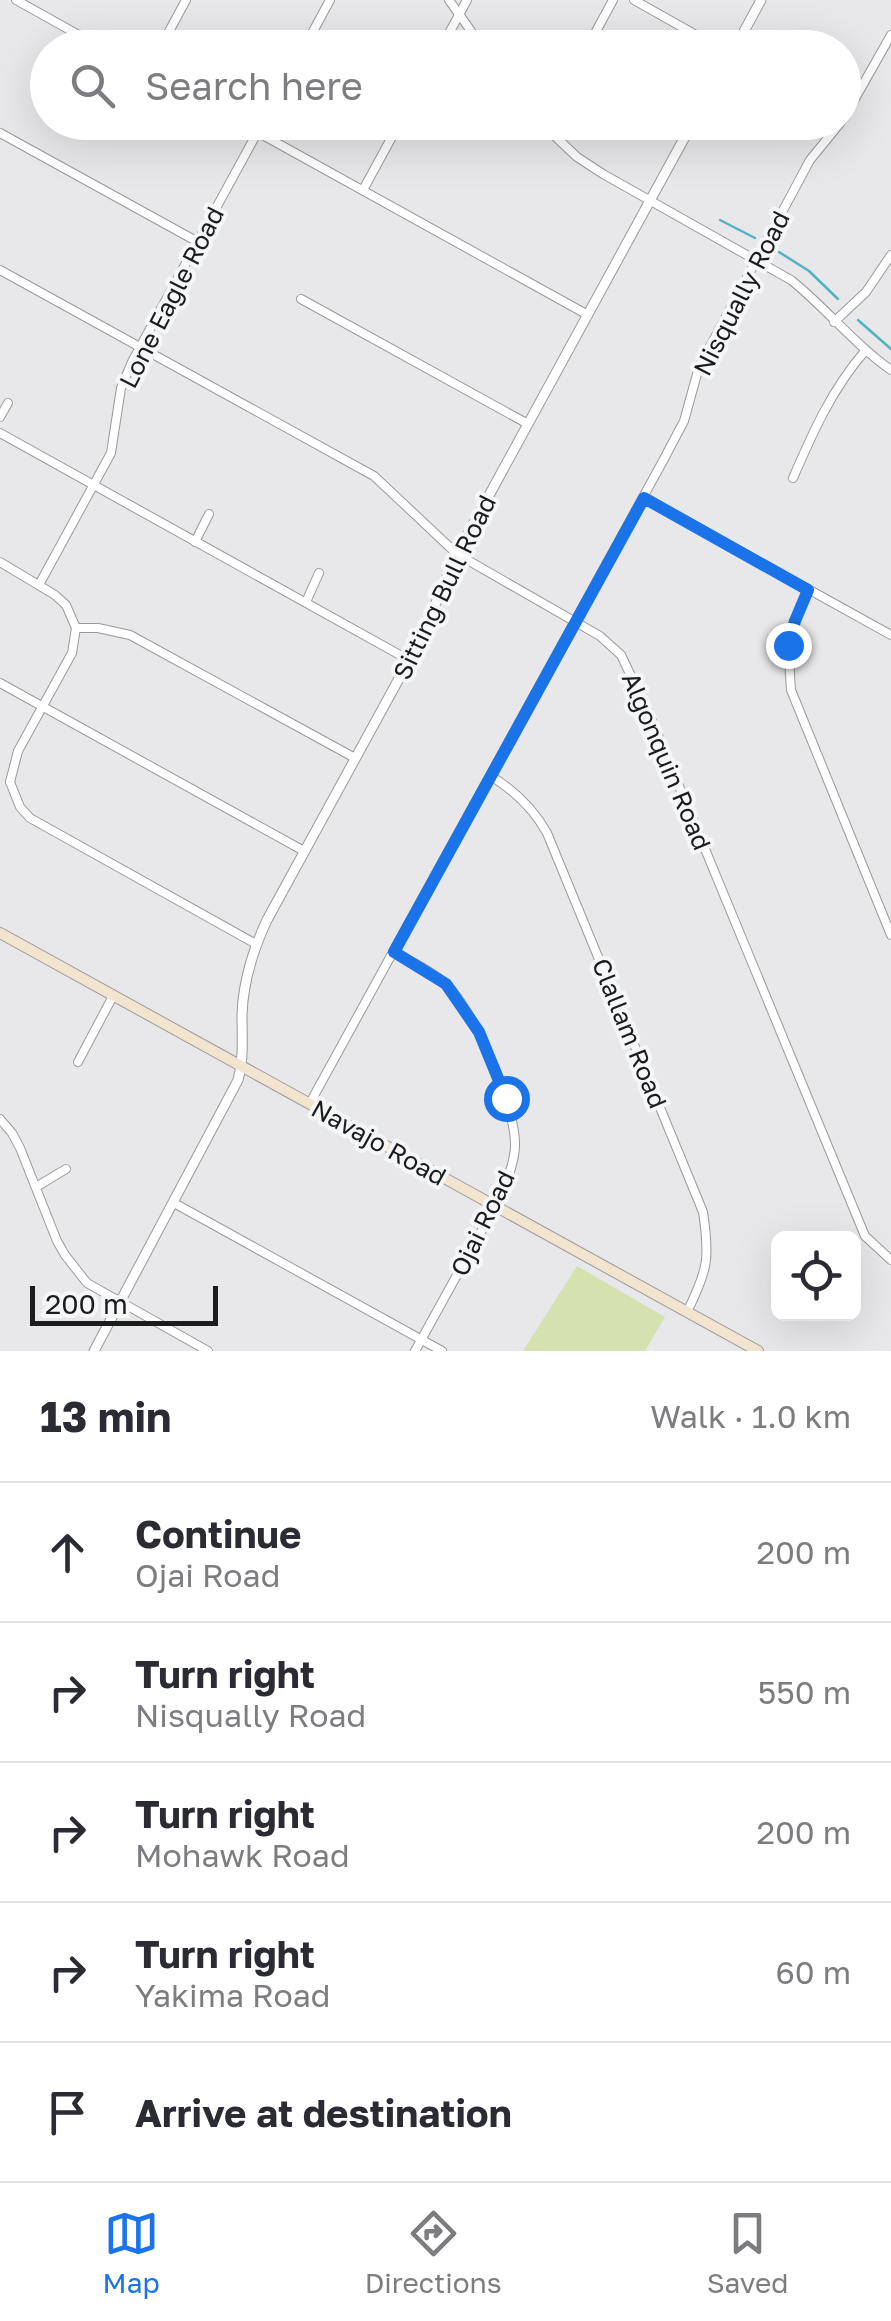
<!DOCTYPE html>
<meta charset="utf-8">
<style>
:root{--surface:#fff;--page:#f7f7f7;--text:#2b2b33;--muted:#7c7c81;--line:#e1e1e2;--accent:#1a73e8}
body{margin:0;font-family:"Golos Text",sans-serif;background:var(--page);color:var(--text)}
.controls{position:absolute;right:30px;bottom:30px;display:grid;overflow:hidden;border-radius:15px;box-shadow:0 10px 40px #0002}
.controls button{width:90px;height:90px;display:grid;place-items:center;padding:0;border:0;border-bottom:2px solid var(--line);background:var(--surface);color:var(--text);font:50px sans-serif}
.scale{position:absolute;left:30px;bottom:25px;width:188px;box-sizing:border-box;padding-left:10px;border:5px solid #1c1c1c;border-top:0;font-size:28px;line-height:35px;white-space:nowrap;color:#1c1c1c;-webkit-text-stroke:8px #f5f6f7;paint-order:stroke}
.stop{position:absolute;width:30px;height:30px;margin:-22px;border:8px solid #1a73e8;border-radius:50%;background:#fff}
.stop.end{background:#1a73e8;border-color:#fff;box-shadow:0 2px 10px #0008}
.list{margin:0;padding:0;list-style:none}
h2{display:flex;justify-content:space-between;align-items:center;height:130px;margin:0;padding:0 40px;font-size:42px}
h2 small{font-size:32px;font-weight:400;color:var(--muted)}
.list li{display:grid;grid-template-columns:65px 1fr auto;gap:30px;align-items:center;box-sizing:border-box;height:140px;padding:0 40px;border-top:2px solid var(--line)}
.list b{display:block;font-size:38px;white-space:nowrap}
.list p{margin:0;font-size:32px;white-space:nowrap;color:var(--muted)}
.list em{font-size:32px;font-style:normal;color:var(--muted)}
.icon{flex:none;width:55px;height:55px;fill:none;stroke:currentColor;stroke-width:2;stroke-linecap:round;stroke-linejoin:round}
.map{position:relative;flex:none;width:891px;height:1351px;overflow:hidden}
.search{position:absolute;background:var(--surface);box-shadow:0 10px 40px #0002;left:30px;right:30px;top:30px;height:110px;display:flex;align-items:center;gap:25px;box-sizing:border-box;padding:0 35px;border-radius:55px;color:var(--muted);font-size:38px}
.sheet{height:830px;background:var(--surface)}
nav{display:flex;justify-content:space-around;align-items:center;box-sizing:border-box;height:140px;border-top:2px solid var(--line);background:var(--surface);font-size:28px;color:var(--muted)}
nav a{display:grid;justify-items:center;gap:5px}
nav .on{color:var(--accent)}
.map>svg:first-child{display:block}
.green{fill:#d5e2b0}
.lines{fill:none;stroke-linecap:round;stroke-linejoin:round}
.stream{stroke:#51b3c2;stroke-width:2.5}
.minor-casing{stroke:#98999a;stroke-width:10}
.tertiary-casing{stroke:#98999a;stroke-width:11}
.secondary-casing{stroke:#98999a;stroke-width:12}
.minor{stroke:#fff;stroke-width:8}
.tertiary{stroke:#fff;stroke-width:9}
.secondary{stroke:#f3e4d0;stroke-width:10}
.route{stroke:#1a73e8;stroke-width:12}
.labels{text-anchor:middle;dominant-baseline:central;stroke-width:8;stroke-linejoin:round;paint-order:stroke}
.street-label{font-size:25px;fill:#1c1c1c;stroke:#f5f6f7}
</style>
<div class="map">
<svg width="891" height="1351" viewBox="0 0 891 1351">
<rect width="100%" height="100%" fill="#e8e8ea"/>
<!-- green -->
<path class="green" d="M577,1266L665,1317L645,1351H523Z"/>
<g class="lines">
<!-- stream -->
<g class="stream">
<path d="M720,220L755,238"/>
<path d="M779,252L809,271L838,299"/>
<path d="M858,320L891,349"/>
</g>
<!-- minor casing -->
<g class="minor-casing">
<g id="minor">
<path d="M16,0L102,48"/>
<path d="M449,0L483,48"/>
<path d="M634,0L719,48"/>
<path d="M160,48L186,0"/>
<path d="M304,48L330,0"/>
<path d="M441,48L467,0"/>
<path d="M587,48L613,0"/>
<path d="M844,118L891,35"/>
<path d="M239,122L588,315"/>
<path d="M540,122L577,157L603,174L791,280C826,308 854,344 891,370"/>
<path d="M0,133L198,242"/>
<path d="M363,190L400,122"/>
<path d="M0,270L374,476L457,554L600,636L621,655L650,716L865,1236L891,1260"/>
<path d="M301,299L528,424"/>
<path d="M834,322L866,292L891,255"/>
<path d="M0,417L8,403"/>
<path d="M0,433L409,660"/>
<path d="M793,478C813,432 832,389 865,351"/>
<path d="M644,498L891,635"/>
<path d="M195,542L209,514"/>
<path d="M0,562L55,595L66,605L76,628"/>
<path d="M40,583L111,453L121,388L132,362L263,122"/>
<path d="M808,590L795,621L788,645L791,690L891,935"/>
<path d="M306,602L319,573"/>
<path d="M76,628H98L130,635L355,758"/>
<path d="M0,683L304,851"/>
<path d="M491,776C515,791 533,808 547,833L703,1212C710,1258 708,1270 687,1312"/>
<path d="M10,782L20,807L30,818L256,944"/>
<path d="M10,782L18,751L72,653L76,628"/>
<path d="M395,952C411,962 433,971 447,985C475,1013 516,1106 515,1146C515,1161 508,1176 504,1190L415,1351"/>
<path d="M78,1062L113,996"/>
<path d="M310,1103L664,459L684,421L699,367L810,160L841,122"/>
<path d="M0,1119L12,1133L20,1148L57,1241L65,1255L87,1283L208,1351"/>
<path d="M36,1187L66,1169"/>
<path d="M174,1203L442,1351"/>
</g>
</g>
<!-- tertiary casing -->
<g class="tertiary-casing">
<g id="tertiary">
<path d="M735,48L761,0"/>
<path d="M94,1351L238,1080C244,1058 242,1037 242,1015C243,981 253,950 267,920L419,642L457,554L693,122"/>
</g>
</g>
<!-- secondary casing -->
<g class="secondary-casing">
<path id="secondary" d="M0,933L758,1351"/>
</g>
<!-- minor -->
<use href="#minor" class="minor"/>
<!-- tertiary -->
<use href="#tertiary" class="tertiary"/>
<!-- secondary -->
<use href="#secondary" class="secondary"/>
</g>
<g class="lines">
<!-- route -->
<path class="route" d="M506,1098L479,1032L446,984L394,952L644,498L808,590L795,621L788,645"/>
</g>
<g class="labels">
<!-- street labels -->
<g class="street-label">
<text transform="translate(741 293) rotate(-63)">Nisqually Road</text>
<text transform="translate(171 297) rotate(-63)">Lone Eagle Road</text>
<text transform="translate(444 587) rotate(-64)">Sitting Bull Road</text>
<text transform="translate(667 761) rotate(67)">Algonquin Road</text>
<text transform="translate(630 1033) rotate(68)">Clallam Road</text>
<text transform="translate(379 1142) rotate(29)">Navajo Road</text>
<text transform="translate(482 1223) rotate(-64)">Ojai Road</text>
</g>
</g>
</svg>
<div class="controls">
<button><svg class="icon" aria-label="locate" viewBox="0 0 24 24"><circle cx="12" cy="12" r="6"/><path d="M12 2v4M12 18v4M2 12h4M18 12h4"/></svg></button>
</div>
<div class="scale">200 m</div>
<div class="stop" style="left:506px;top:1098px"></div>
<div class="stop end" style="left:788px;top:645px"></div>
<div class="search"><svg class="icon" aria-label="search" viewBox="0 0 24 24"><circle cx="10" cy="10" r="6"/><path d="M15 15l6 6"/></svg>Search here</div>
</div>
<section class="sheet">
<h2>13 min<small>Walk · 1.0 km</small></h2>
<ul class="list">
<li><svg class="icon" aria-label="ahead" viewBox="0 0 24 24"><path d="M12 20V5M6 11l6-6 6 6"/></svg><div><b>Continue</b><p>Ojai Road</p></div><em>200 m</em></li>
<li><svg class="icon" aria-label="right" viewBox="0 0 24 24"><path d="M7 20v-9h11M14 6l5 5-5 5"/></svg><div><b>Turn right</b><p>Nisqually Road</p></div><em>550 m</em></li>
<li><svg class="icon" aria-label="right" viewBox="0 0 24 24"><path d="M7 20v-9h11M14 6l5 5-5 5"/></svg><div><b>Turn right</b><p>Mohawk Road</p></div><em>200 m</em></li>
<li><svg class="icon" aria-label="right" viewBox="0 0 24 24"><path d="M7 20v-9h11M14 6l5 5-5 5"/></svg><div><b>Turn right</b><p>Yakima Road</p></div><em>60 m</em></li>
<li><svg class="icon" aria-label="arrive" viewBox="0 0 24 24"><path d="M6 21V4h12l-3 4 3 4H6"/></svg><div><b>Arrive at destination</b></div></li>
</ul>
</section>
<nav>
<a class="on"><svg class="icon" aria-label="map" viewBox="0 0 24 24"><path d="M3 6l6-2 6 2 6-2v14l-6 2-6-2-6 2zM9 4v14M15 6v14"/></svg>Map</a>
<a><svg class="icon" aria-label="directions" viewBox="0 0 24 24"><path d="M12 3l9 9-9 9-9-9zM9 14v-3h6M13 9l2 2-2 2"/></svg>Directions</a>
<a><svg class="icon" aria-label="saved" viewBox="0 0 24 24"><path d="M7 4h10v16l-5-4-5 4z"/></svg>Saved</a>
</nav>
